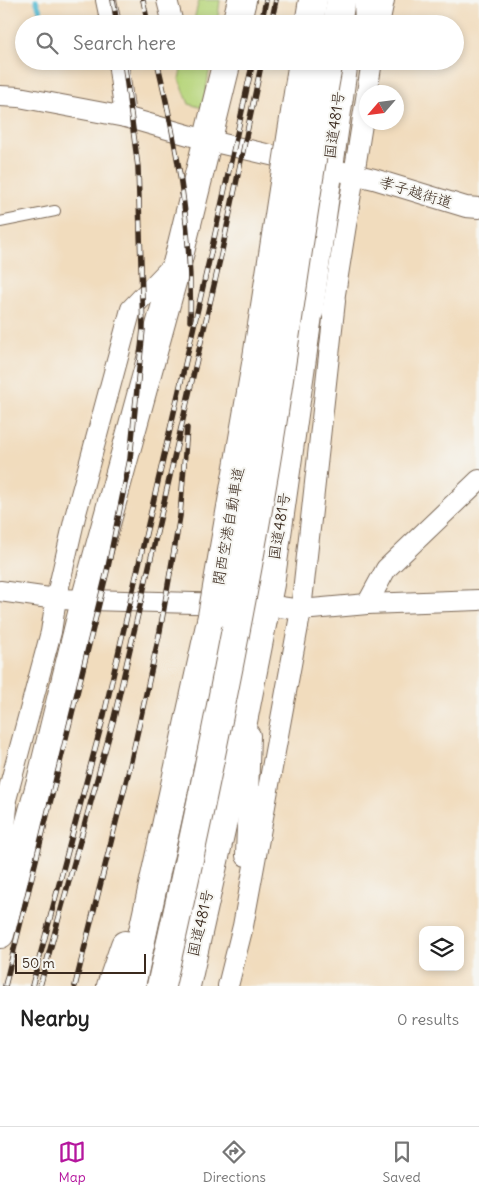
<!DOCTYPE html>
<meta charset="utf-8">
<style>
:root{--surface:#fff;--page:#f6f6f6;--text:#222;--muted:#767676;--line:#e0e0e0;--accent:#b5179e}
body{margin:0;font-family:Delius,"Klee One",sans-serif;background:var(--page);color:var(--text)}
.controls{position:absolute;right:15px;bottom:15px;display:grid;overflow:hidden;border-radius:10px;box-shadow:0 2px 8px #0003}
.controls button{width:45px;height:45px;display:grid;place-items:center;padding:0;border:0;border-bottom:1px solid var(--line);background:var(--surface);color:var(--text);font:25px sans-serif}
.compass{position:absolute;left:359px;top:85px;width:45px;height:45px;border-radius:50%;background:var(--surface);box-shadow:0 2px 8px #0003;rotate:242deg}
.scale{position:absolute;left:15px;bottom:12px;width:131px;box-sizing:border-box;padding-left:5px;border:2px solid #3b2a1e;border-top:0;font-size:14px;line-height:18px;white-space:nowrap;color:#3b2a1e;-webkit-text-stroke:4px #f6f6f2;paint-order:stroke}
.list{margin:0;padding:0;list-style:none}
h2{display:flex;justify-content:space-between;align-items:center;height:65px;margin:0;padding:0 20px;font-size:21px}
h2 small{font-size:16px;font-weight:400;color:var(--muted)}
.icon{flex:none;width:28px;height:28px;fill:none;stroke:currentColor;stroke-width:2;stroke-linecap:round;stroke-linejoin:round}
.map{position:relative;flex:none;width:479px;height:986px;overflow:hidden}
.search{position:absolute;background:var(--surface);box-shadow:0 2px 8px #0003;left:15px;right:15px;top:15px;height:55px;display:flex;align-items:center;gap:12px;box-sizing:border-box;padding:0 18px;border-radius:28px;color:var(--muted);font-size:19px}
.sheet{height:140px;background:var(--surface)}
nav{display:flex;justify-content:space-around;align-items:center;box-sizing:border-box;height:70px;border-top:1px solid var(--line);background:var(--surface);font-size:14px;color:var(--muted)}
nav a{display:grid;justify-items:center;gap:2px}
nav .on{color:var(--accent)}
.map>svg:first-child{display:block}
.green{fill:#b7d57c;stroke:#79804d}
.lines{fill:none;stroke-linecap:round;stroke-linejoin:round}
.stream{stroke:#53b9d2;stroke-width:5}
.service-casing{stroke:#7b6856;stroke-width:12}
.minor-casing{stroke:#7b6856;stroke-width:22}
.trunk-casing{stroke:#7b6856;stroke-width:30}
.motorway-casing{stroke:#7b6856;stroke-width:30}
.service{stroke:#fff;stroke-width:10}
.minor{stroke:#fff;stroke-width:20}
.trunk{stroke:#fff;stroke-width:28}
.motorway{stroke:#fff;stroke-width:28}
.rail-casing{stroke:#3b2a1e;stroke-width:5.5}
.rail{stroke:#f6f6f2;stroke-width:4;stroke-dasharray:11;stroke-linecap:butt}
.motorway-bridge-casing{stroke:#7b6856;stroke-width:30;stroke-linecap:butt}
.motorway-bridge{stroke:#fff;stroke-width:28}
.labels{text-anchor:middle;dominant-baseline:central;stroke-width:4;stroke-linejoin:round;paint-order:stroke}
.street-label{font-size:15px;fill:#3b2a1e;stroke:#f6f6f2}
</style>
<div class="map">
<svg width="479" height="986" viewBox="0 0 479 986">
<rect width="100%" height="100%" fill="#f6f6f2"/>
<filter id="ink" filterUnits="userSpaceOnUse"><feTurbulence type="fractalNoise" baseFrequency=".02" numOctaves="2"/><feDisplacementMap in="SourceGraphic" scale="10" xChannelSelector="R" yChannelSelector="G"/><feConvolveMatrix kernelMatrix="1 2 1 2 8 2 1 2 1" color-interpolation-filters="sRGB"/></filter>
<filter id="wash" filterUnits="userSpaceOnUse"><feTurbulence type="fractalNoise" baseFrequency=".0096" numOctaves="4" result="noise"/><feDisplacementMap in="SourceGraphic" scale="20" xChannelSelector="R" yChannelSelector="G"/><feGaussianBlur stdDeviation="1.12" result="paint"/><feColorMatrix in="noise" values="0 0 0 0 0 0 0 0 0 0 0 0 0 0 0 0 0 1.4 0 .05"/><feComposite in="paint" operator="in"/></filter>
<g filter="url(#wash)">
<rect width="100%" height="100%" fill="#f1dcbd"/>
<!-- green -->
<g class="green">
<path d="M199,0H220L217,24H193Z"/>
<path d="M183,61H211L203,108L189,104L179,79Z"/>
</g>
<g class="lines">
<!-- stream -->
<path class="stream" d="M36,0L45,24"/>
</g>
</g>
<g filter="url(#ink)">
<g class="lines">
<!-- service casing -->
<g class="service-casing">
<path id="service" d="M0,222L55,211"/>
</g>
<!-- minor casing -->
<g class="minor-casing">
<g id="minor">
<path d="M106,0L111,24"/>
<path d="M167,0L173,24"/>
<path d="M364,0L365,24"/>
<path d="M379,24L384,0"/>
<path d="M118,61L125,117"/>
<path d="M0,96L19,97L125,117L206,140L374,179L466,207L479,208"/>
<path d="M332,313L372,61"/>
<path d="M0,591L56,599L266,605L301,610L367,604L479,600"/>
<path d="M367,604L386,569L479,480"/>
<path d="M0,822L51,632L56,599L75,517L131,309L177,261"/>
<path d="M246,856L250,735"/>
<path d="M0,880L7,807"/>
<path d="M228,986L243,926L301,610L335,301"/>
</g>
</g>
<!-- trunk casing -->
<g class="trunk-casing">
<g id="trunk">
<path d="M236,24L242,0"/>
<path d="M0,934L40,785L85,601L178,260L227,61"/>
<path d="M186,986L227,803L270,584L344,61"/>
</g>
</g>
<!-- motorway casing -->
<g class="motorway-casing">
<g id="motorway">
<path d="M309,24L313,0"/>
<path d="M337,24L341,0"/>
<path d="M111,986L125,945"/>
<path d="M131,986L212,616"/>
</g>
</g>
<!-- service -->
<use href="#service" class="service"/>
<!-- minor -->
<use href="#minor" class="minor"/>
<!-- trunk -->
<use href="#trunk" class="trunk"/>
<!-- motorway -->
<use href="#motorway" class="motorway"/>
<!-- rail casing -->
<g class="rail-casing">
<g id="rail">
<path d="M113,0L117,24"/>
<path d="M143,0L148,24"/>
<path d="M261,24L266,0"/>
<path d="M271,24L276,0"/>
<path d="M157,61C177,145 193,235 190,321"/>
<path d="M5,986L108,567L130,459L143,329L138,167L124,61"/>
<path d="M32,986L104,715L211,252L253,61"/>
<path d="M40,986L114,718L221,255L262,61"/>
<path d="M75,986L129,770L160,631L180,516L187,428"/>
</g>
</g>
<!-- rail -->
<use href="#rail" class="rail"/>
<!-- motorway-bridge casing -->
<g class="motorway-bridge-casing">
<g id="motorway-bridge">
<path d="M212,616L256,364L303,61"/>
<path d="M161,986C203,800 242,613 272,425C291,304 306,182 329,61"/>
</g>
</g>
<!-- motorway-bridge -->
<use href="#motorway-bridge" class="motorway-bridge"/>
</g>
</g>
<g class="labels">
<!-- street labels -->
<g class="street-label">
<text transform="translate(334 125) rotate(-82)">国道481号</text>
<text transform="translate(416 192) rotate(17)">孝子越街道</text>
<text transform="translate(228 526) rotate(-80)">関西空港自動車道</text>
<text transform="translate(279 526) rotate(-81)">国道481号</text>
<text transform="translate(200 923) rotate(-77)">国道481号</text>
</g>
</g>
</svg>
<div class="controls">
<button><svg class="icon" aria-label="layers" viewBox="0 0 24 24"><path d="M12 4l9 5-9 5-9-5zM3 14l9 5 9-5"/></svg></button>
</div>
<svg class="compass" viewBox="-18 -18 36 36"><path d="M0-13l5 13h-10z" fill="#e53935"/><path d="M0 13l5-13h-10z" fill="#767676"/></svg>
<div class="scale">50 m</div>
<div class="search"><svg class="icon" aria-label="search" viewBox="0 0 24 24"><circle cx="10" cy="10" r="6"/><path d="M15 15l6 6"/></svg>Search here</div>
</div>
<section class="sheet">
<h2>Nearby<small>0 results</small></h2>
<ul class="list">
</ul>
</section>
<nav>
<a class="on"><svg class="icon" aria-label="map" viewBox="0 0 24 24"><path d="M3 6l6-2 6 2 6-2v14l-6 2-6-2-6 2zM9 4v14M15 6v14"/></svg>Map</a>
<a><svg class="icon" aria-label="directions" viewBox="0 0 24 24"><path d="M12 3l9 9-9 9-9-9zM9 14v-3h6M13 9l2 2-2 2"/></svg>Directions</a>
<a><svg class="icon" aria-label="saved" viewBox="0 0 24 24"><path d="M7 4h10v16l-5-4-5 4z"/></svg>Saved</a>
</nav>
